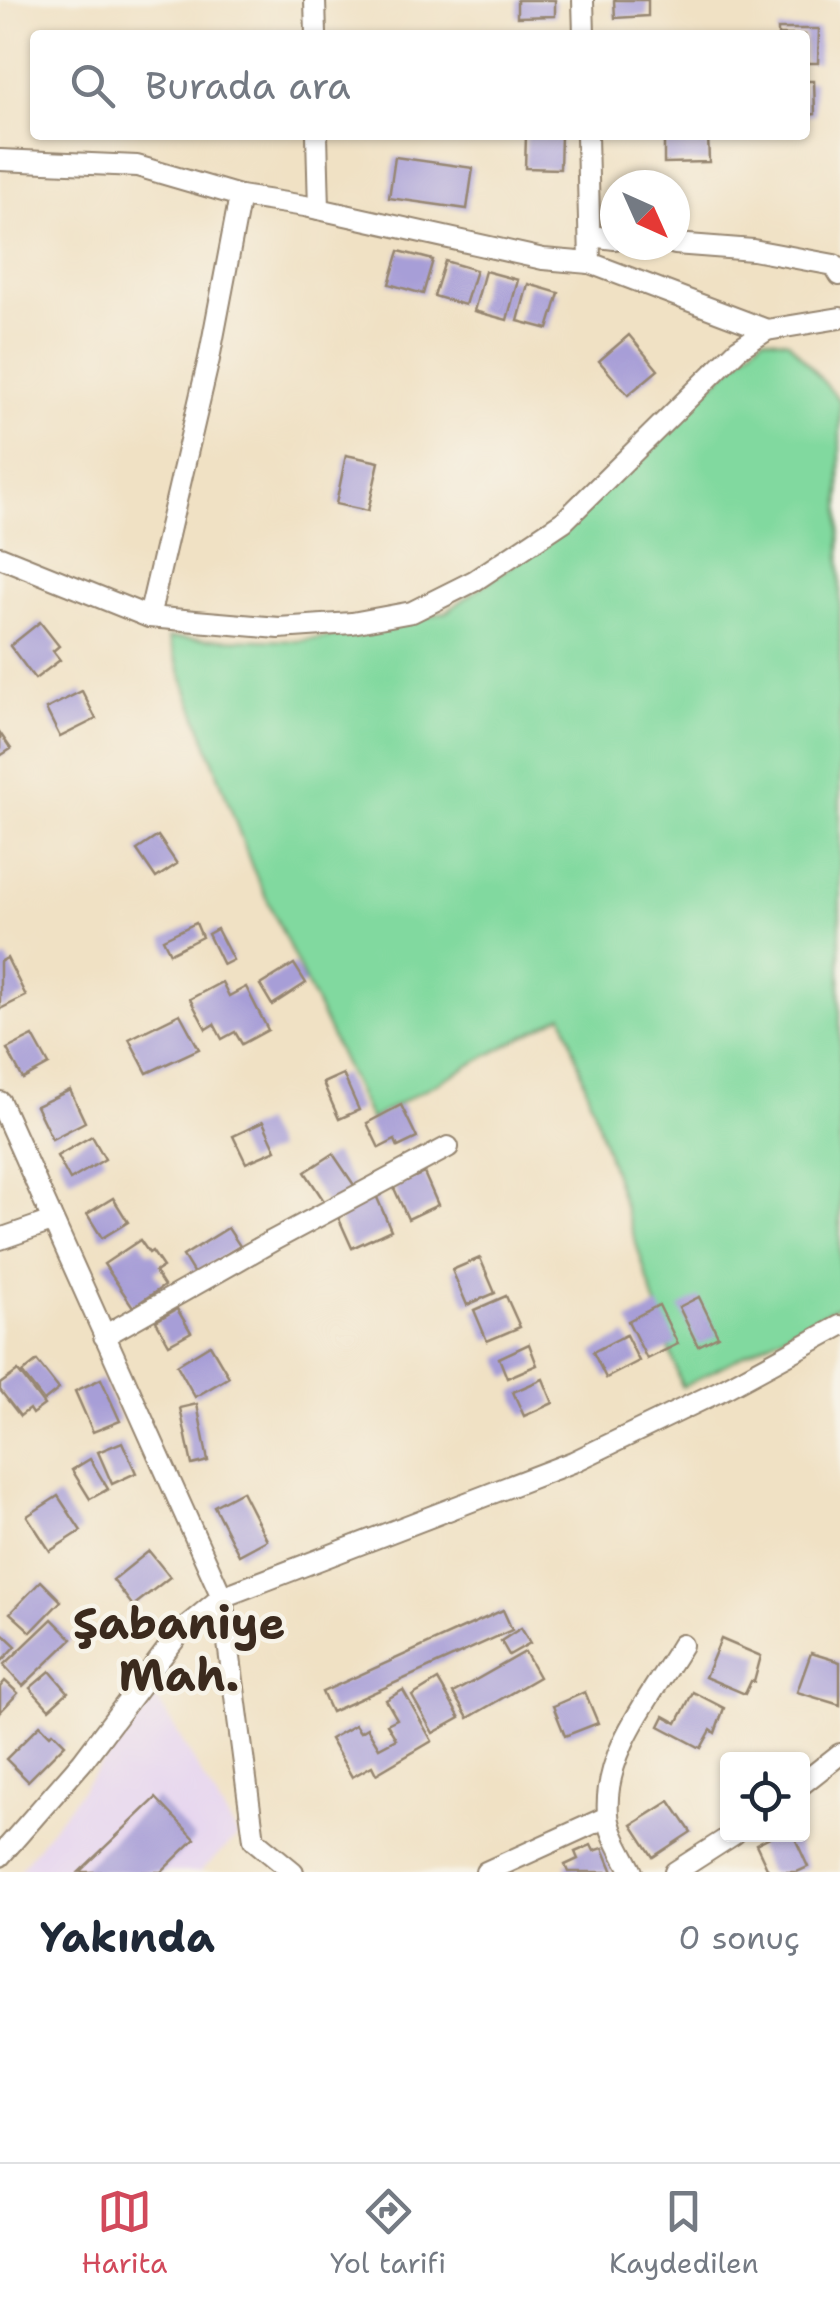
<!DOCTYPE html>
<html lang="tr">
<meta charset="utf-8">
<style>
:root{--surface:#fff;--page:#f6f6f7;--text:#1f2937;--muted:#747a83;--line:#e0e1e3;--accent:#d1495b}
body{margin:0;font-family:"Shantell Sans",sans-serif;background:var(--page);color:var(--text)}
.controls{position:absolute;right:30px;bottom:30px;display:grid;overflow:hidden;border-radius:10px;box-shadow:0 2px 8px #0004}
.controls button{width:90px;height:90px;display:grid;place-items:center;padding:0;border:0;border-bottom:2px solid var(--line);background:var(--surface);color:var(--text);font:50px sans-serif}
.compass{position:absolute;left:600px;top:170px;width:90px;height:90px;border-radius:50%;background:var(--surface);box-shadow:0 2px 8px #0004;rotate:135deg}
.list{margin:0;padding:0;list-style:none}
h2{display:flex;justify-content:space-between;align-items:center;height:130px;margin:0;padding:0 40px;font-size:42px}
h2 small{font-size:32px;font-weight:400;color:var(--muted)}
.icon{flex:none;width:55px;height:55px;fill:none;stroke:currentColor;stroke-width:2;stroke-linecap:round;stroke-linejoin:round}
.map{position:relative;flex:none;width:840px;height:1872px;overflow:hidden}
.search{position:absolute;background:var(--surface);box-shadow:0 2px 8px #0004;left:30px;right:30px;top:30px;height:110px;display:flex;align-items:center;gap:25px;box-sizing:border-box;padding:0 35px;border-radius:10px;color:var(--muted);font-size:38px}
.sheet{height:290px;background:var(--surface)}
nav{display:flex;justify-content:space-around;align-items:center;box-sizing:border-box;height:140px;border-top:2px solid var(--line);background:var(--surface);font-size:28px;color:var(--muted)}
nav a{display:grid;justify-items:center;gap:5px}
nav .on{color:var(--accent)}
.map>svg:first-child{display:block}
.built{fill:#e5d3f0}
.green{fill:#81d99f;stroke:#5e825e;stroke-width:2.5}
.building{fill:#a79ed7}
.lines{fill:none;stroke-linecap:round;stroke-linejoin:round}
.minor-casing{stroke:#968671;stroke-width:24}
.minor{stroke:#fff;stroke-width:20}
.labels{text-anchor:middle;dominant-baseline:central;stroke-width:9;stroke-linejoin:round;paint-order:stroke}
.district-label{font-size:45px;font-weight:bold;fill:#3b2a1e;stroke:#f7f3e8}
</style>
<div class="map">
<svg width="840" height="1872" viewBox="0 0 840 1872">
<rect width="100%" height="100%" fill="#f7f3e8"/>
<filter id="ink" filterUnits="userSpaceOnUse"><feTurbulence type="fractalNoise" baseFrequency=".01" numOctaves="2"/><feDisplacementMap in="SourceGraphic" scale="20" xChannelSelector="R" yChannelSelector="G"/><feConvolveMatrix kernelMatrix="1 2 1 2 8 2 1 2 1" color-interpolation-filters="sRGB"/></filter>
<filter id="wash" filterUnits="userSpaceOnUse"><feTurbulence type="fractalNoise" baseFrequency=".0048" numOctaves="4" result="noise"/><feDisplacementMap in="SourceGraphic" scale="40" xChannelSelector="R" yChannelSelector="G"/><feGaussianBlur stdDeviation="2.25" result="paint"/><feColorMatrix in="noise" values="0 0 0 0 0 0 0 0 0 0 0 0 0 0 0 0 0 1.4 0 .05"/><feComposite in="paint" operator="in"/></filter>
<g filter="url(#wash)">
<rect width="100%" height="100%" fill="#f0e1c4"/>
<!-- built -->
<path class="built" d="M155,1695L238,1836L200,1872H18Z"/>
<!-- green -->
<path class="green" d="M763,337L788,341L840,401V1305L682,1387L563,1015L370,1119L252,867L168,638L300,641L368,632L446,612L550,538Z"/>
<g id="blocks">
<!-- building -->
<g class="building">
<path d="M517,0H555V16L517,17Z"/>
<path d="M614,0H648V16L615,18Z"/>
<path d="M778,29H819L818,63H805V35H778Z"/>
<path d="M805,81H814L815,114L805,115Z"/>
<path d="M526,135H561L560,169L525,168Z"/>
<path d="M664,135H708L709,162L664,163Z"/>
<path d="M395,157L473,168L467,209L389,198Z"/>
<path d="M399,251L433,260L423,294L389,284Z"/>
<path d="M445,261L476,270L465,305L434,296Z"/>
<path d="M485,271L518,280L507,320L474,311Z"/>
<path d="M528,284L559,293L548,329L518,321Z"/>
<path d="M629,335L658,370L628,395L599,361Z"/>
<path d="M346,455L379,462L368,511L336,504Z"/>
<path d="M40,622L59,646L53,651L60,660L35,679L10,646Z"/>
<path d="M82,691L96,719L60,737L46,709Z"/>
<path d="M0,733L11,749L0,756Z"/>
<path d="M158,836L177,864L156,878L137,850Z"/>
<path d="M196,923L202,937L170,953L163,939Z"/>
<path d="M217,929L233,960L223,965L208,934Z"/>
<path d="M7,958L26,996L0,1009V962Z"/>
<path d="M294,964L306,983L272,1005L260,985Z"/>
<path d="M222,982L229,996L246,987L268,1030L242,1044L235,1032L222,1039L214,1024L206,1029L190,999Z"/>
<path d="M180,1014L199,1049L147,1073L129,1039Z"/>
<path d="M33,1036L49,1065L23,1079L7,1049Z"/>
<path d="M343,1074L359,1110L339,1119L323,1083Z"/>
<path d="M70,1090L85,1122L52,1139L36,1106Z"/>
<path d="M401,1105L417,1138L398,1147L395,1140L379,1148L367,1123Z"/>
<path d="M263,1122L276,1150L246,1163L233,1136Z"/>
<path d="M92,1136L105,1159L70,1180L57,1156Z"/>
<path d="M333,1154L356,1188L328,1207L305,1172Z"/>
<path d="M424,1173L438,1205L408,1219L393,1186Z"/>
<path d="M375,1193L391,1230L352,1248L335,1210Z"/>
<path d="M113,1198L128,1222L102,1238L87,1214Z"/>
<path d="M228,1228L240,1246L194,1274L183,1256Z"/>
<path d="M140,1240L149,1253L152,1251L163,1267L155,1272L164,1286L133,1307L104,1264Z"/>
<path d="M480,1258L495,1293L467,1305L452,1270Z"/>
<path d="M506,1296L520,1327L487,1341L474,1310Z"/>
<path d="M699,1297L718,1336L698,1346L679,1307Z"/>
<path d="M659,1305L678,1344L647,1359L628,1321Z"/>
<path d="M177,1309L191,1332L169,1344L156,1321Z"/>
<path d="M626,1335L639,1361L606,1378L593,1352Z"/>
<path d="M529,1344L537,1365L507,1378L499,1358Z"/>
<path d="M210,1345L229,1377L195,1397L177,1365Z"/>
<path d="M37,1361L59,1389L44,1401L22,1373Z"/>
<path d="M18,1371L44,1405L32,1414L29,1409L20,1416L0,1390V1384Z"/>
<path d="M101,1379L120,1421L93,1432L75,1391Z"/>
<path d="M543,1379L553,1403L524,1416L513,1392Z"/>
<path d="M197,1404L208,1461L192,1465L180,1408Z"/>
<path d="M122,1442L136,1473L112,1484L98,1452Z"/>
<path d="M90,1459L108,1489L90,1499L72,1470Z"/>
<path d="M242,1491L267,1540L239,1555L214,1506Z"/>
<path d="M58,1496L81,1531L50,1551L27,1516Z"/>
<path d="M149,1551L170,1577L133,1606L113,1580Z"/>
<path d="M41,1581L61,1601L31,1632L10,1613Z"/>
<path d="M503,1610L512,1630L331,1712L322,1692Z"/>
<path d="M52,1619L72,1639L23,1686L4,1665Z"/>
<path d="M521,1628L530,1643L509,1655L501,1641Z"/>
<path d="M0,1631L16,1646L0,1663Z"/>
<path d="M721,1639L761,1656L754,1682L751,1681L745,1694L705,1677Z"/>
<path d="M525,1652L539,1677L468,1718L453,1693Z"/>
<path d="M811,1653L840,1662V1705L797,1692Z"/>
<path d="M50,1671L68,1692L49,1709L30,1688Z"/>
<path d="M438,1680L460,1718L433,1733L412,1696Z"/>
<path d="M5,1681L18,1693L0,1712V1687Z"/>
<path d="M403,1690L432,1741L376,1774L372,1766L352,1777L330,1739L355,1725L360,1732L367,1728L379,1748L396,1739L387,1724L397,1719L386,1700Z"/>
<path d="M585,1692L598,1723L565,1736L553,1706Z"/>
<path d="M693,1692L724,1708L715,1733L711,1730L701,1748L659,1726L664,1716L677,1723Z"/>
<path d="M40,1725L50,1735L53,1732L65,1744L28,1781L6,1759Z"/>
<path d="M156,1798L195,1839L161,1872H79Z"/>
<path d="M670,1801L691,1832L653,1857L632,1825Z"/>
<path d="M776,1834H793L808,1867L797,1872H769L756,1844Z"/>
<path d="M591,1845L594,1851L603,1848L613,1872H568L565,1865L578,1859L575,1852Z"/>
</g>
</g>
</g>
<g filter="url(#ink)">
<use href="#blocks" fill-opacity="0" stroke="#968671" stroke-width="2.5"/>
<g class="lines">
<!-- minor casing -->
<g class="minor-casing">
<g id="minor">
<path d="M315,0L316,35"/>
<path d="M583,0L584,35"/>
<path d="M317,135L319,209"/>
<path d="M587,135L590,263"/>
<path d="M0,160L137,166L240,196L305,206L543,259L590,263L767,330"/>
<path d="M590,236L615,239"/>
<path d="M675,244L753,250L834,265L840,275"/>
<path d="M0,557L149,617L279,628L352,623L412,612L474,581L564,521L738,349L767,330L840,318"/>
<path d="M149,617L209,359L240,196"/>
<path d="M0,1102L222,1597L254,1840L293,1872"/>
<path d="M0,1239L52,1221"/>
<path d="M104,1336L272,1241L448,1147"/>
<path d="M802,1784L840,1754"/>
<path d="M0,1856L82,1762L181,1631L222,1597L573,1462L722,1390L840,1326"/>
<path d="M486,1872L607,1817"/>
<path d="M632,1872C624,1855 609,1833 608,1814C603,1752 652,1695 682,1645"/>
<path d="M675,1872L734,1834"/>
</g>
</g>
<!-- minor -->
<use href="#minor" class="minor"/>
</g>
</g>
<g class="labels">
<!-- district labels -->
<g class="district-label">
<text x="179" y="1623">Şabaniye<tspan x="179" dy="52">Mah.</tspan></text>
</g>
</g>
</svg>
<div class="controls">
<button><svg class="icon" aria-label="locate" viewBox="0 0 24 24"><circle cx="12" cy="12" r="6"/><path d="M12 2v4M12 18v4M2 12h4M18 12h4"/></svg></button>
</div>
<svg class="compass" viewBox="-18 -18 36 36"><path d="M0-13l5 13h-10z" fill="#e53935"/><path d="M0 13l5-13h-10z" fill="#747a83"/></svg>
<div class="search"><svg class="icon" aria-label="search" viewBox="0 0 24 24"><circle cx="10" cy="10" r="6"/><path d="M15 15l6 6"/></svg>Burada ara</div>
</div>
<section class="sheet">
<h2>Yakında<small>0 sonuç</small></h2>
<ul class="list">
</ul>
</section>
<nav>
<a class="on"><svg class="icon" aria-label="map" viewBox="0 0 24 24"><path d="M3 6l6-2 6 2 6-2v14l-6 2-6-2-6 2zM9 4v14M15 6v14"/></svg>Harita</a>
<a><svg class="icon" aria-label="directions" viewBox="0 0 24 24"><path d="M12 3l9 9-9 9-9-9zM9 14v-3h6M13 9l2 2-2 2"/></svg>Yol tarifi</a>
<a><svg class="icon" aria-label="saved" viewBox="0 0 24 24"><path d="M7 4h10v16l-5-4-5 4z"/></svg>Kaydedilen</a>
</nav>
